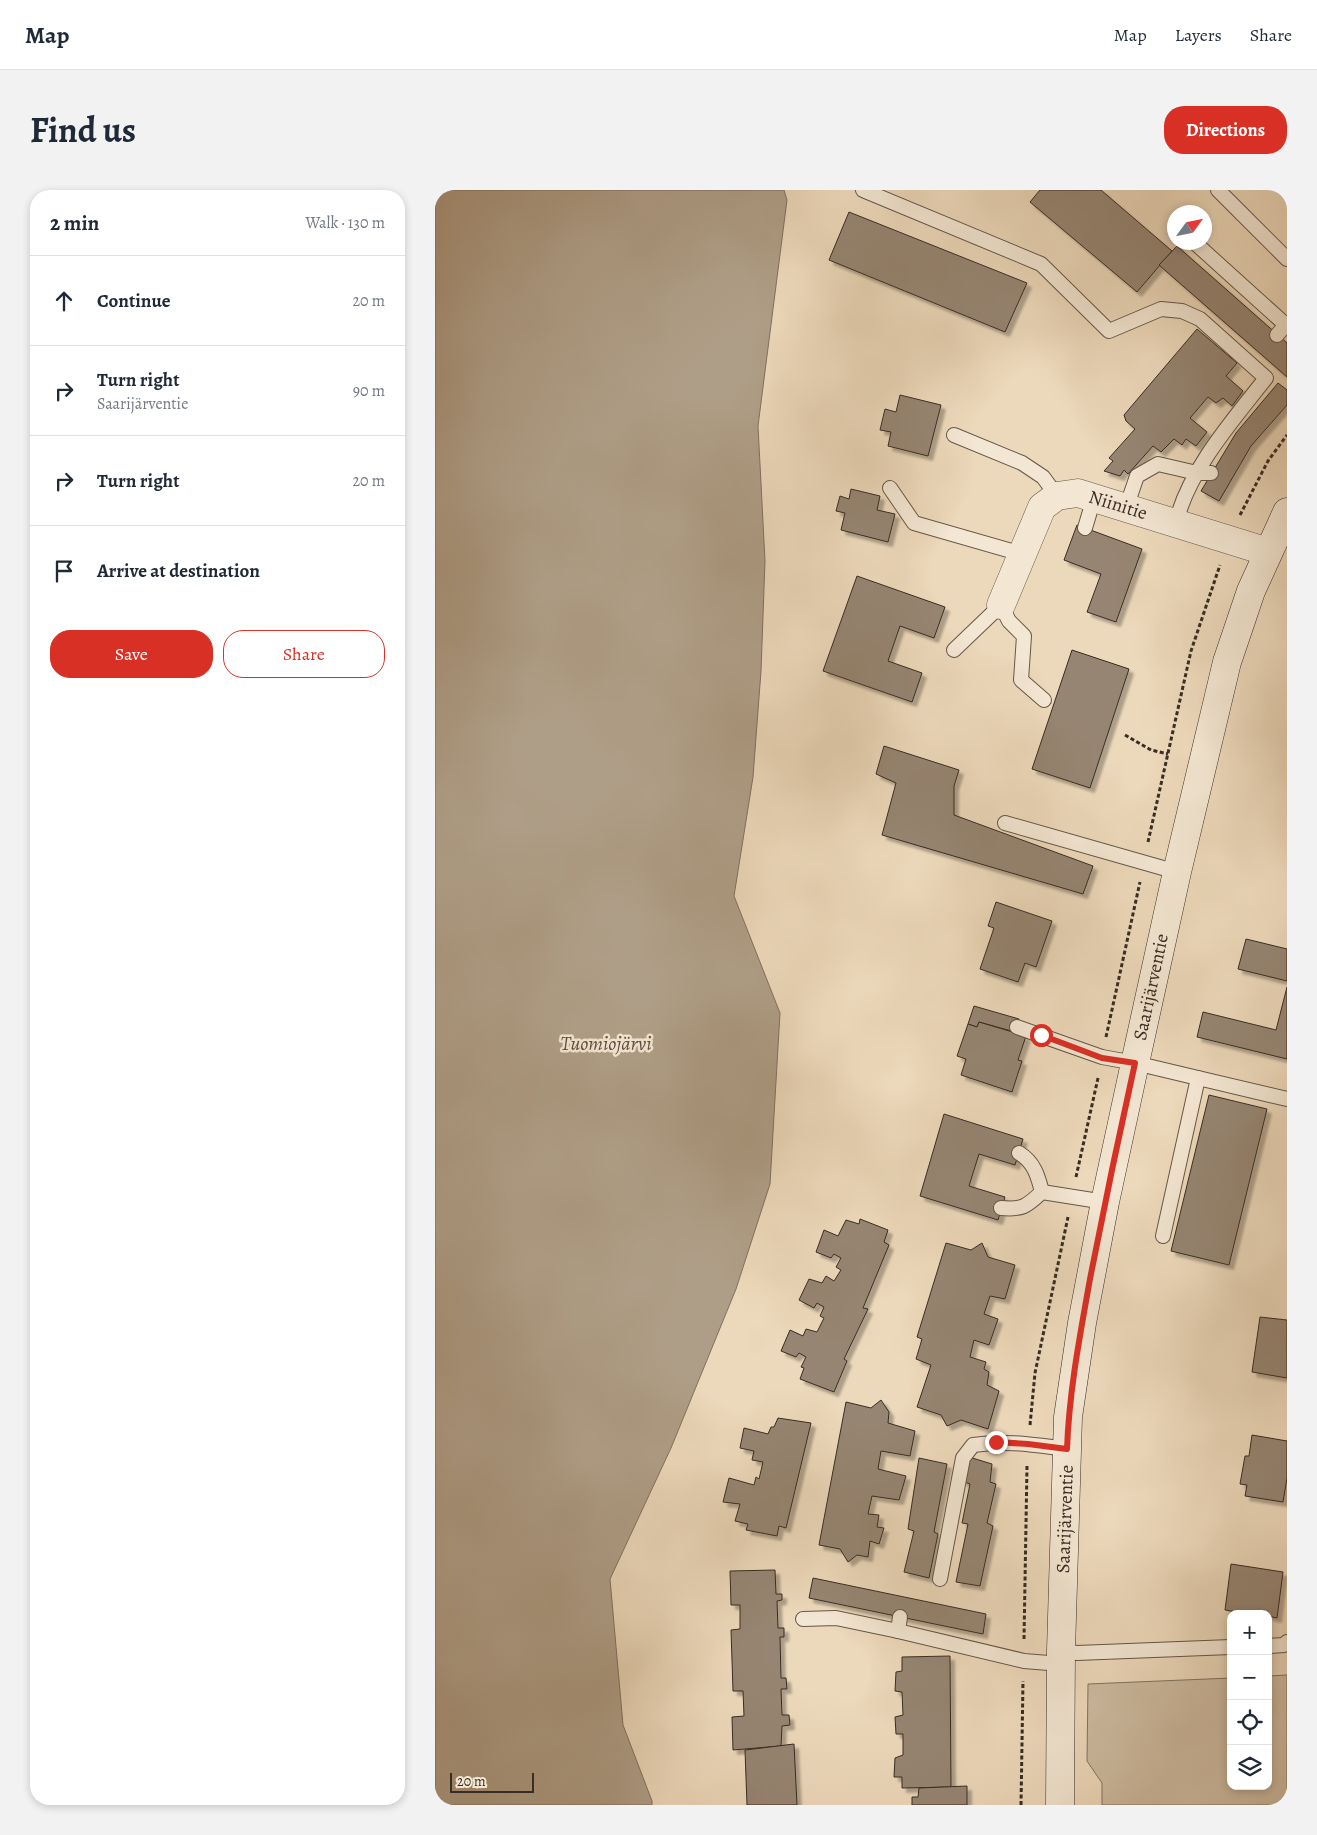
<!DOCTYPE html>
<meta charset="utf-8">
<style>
:root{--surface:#fff;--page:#f2f2f3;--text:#1f2937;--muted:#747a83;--line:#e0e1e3;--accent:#d93025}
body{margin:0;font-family:Alegreya,serif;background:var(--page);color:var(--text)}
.controls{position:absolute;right:15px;bottom:15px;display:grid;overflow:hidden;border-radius:10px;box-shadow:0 2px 8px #0003}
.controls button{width:45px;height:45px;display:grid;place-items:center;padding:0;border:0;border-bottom:1px solid var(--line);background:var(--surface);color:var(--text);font:25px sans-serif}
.compass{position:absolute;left:732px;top:15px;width:45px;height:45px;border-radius:50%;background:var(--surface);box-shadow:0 2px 8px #0003;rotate:57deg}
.scale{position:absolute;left:15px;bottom:12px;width:84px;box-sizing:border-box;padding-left:5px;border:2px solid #382c23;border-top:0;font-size:14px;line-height:18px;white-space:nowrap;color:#382c23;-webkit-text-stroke:4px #f3e6d2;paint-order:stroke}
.stop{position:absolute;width:15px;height:15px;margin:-11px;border:4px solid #d93025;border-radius:50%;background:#fff}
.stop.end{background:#d93025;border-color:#fff;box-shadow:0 1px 5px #0008}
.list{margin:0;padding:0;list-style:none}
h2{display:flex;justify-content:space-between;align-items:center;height:65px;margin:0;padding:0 20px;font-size:21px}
h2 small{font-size:16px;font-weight:400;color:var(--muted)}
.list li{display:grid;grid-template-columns:32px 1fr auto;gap:15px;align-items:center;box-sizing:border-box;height:90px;padding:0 20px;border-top:1px solid var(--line)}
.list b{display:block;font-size:19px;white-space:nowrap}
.list p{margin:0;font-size:16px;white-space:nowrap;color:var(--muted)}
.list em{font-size:16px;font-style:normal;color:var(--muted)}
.actions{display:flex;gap:10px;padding:15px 20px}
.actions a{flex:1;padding:11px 0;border:1px solid var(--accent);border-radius:20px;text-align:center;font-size:18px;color:var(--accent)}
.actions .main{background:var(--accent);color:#fff}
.icon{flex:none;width:28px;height:28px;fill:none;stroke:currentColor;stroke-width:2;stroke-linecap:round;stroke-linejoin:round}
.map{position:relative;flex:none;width:852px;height:1615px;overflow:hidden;border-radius:20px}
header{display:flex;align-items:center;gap:30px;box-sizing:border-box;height:70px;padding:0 25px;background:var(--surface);border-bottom:1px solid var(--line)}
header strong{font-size:24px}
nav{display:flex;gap:28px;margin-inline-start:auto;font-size:18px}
.intro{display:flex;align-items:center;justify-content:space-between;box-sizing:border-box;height:120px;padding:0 30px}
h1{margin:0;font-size:35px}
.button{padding:12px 22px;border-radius:20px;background:var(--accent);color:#fff;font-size:18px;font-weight:700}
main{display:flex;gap:30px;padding:0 30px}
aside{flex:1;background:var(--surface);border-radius:20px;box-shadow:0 2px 8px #0003}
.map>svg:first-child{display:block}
.green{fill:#cdbba0;stroke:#827462}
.water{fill:#af9e87;stroke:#7f705f}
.building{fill:#968572;stroke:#382c23;filter:url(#shadow)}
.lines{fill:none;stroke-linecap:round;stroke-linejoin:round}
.service-casing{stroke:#655749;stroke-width:16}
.minor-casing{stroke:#655749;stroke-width:29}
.secondary-casing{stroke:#382c23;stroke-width:29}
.path{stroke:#382c23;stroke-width:3;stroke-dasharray:4 2.5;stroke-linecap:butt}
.service{stroke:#f3e6d2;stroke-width:14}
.minor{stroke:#f3e6d2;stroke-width:28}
.secondary{stroke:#f3e6d2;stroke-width:28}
.route{stroke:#d93025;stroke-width:6}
.labels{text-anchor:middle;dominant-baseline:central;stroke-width:5;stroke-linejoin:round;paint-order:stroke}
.street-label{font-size:19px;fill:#382c23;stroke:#f3e6d2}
.water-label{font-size:20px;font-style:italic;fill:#5c4e41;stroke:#f3e6d2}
</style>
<header>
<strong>Map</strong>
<nav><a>Map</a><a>Layers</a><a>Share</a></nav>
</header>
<div class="intro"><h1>Find us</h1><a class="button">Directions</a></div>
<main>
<aside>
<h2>2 min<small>Walk · 130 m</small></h2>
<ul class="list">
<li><svg class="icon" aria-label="ahead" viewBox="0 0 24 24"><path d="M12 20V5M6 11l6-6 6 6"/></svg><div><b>Continue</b></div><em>20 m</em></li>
<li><svg class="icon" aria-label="right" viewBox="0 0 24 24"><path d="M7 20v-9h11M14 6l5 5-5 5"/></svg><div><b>Turn right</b><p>Saarijärventie</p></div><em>90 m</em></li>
<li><svg class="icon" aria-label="right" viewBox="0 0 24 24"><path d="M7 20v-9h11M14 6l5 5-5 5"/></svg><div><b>Turn right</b></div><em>20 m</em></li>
<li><svg class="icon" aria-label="arrive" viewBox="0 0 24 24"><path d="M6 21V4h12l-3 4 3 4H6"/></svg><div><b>Arrive at destination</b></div></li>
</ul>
<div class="actions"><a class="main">Save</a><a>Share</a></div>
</aside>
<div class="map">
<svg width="852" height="1615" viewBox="0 0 852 1615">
<defs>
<filter id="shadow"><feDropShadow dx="4.5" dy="4.5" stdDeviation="1" flood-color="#0004"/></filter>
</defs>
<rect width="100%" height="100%" fill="#ecd8ba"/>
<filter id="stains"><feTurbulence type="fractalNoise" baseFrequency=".004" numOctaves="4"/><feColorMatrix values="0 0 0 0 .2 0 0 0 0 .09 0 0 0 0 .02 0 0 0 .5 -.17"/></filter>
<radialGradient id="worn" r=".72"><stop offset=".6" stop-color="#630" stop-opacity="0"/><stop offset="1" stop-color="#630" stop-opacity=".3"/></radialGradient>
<!-- green -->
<path class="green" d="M852,1485V1615H667V1593L652,1571L653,1494L796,1488V1596H833V1486Z"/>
<!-- water -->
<path class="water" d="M0,0H349L352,10L323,236L330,371L326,481L318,587L299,706L345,823L335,994L301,1099L236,1258L175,1389L188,1535L217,1611V1615H0Z"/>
<!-- building -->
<g class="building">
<path d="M605,0H666L737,61L702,102L595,12Z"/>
<path d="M414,22L592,93L570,142L394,70Z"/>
<path d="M742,56L852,153V187L724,75Z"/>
<path d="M762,139L802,173L791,186L808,201L797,216L788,208L781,213L773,207L755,228L772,242L761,256L751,249L747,255L739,249L726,262L718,256L693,284L689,280L685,286L669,281L678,271L674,268L700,239L691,231L689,225Z"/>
<path d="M843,193L852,200V215L816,256L784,311L766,301L801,243Z"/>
<path d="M465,205L506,215L493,266L453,256L456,242L445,240L450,219L461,222Z"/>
<path d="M416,299L445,306L442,320L460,324L453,352L406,340L410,323L401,321L405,306L414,309Z"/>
<path d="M642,335L707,359L681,432L652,422L666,384L629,370Z"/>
<path d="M422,386L510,417L499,448L465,436L453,471L487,483L477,512L388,481Z"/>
<path d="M637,460L694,479L655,598L597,579Z"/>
<path d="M449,556L524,580L519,596V625L658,676L648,704L447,645L461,593L441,584Z"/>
<path d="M561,712L617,731L601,777L590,773L583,792L545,779L559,738L553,736Z"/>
<path d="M811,749L852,759V791L803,779Z"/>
<path d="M852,797V869L762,847L768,822L841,840Z"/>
<path d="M539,816L584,829L580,842L544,832L542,837L533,834Z"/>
<path d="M544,832L591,846L583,870L587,871L577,902L526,885L531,869L522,866L533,834L542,837Z"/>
<path d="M774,905L832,919L794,1075L736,1061Z"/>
<path d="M509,924L588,949L580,975L544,964L534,996L570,1007L563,1030L485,1006Z"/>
<path d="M425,1029L453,1040L449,1052L454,1055L428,1118L433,1119L409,1169L412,1171L399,1202L365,1189L369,1178L366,1177L371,1167L364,1163L361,1167L346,1161L355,1140L368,1146L371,1139L382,1142L389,1128L385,1126L389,1117L382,1113L379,1118L364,1110L374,1089L387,1093L391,1086L399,1091L406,1080L401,1077L406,1068L399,1064L396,1068L381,1062L389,1040L403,1046L411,1030L424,1034Z"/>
<path d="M511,1053L536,1060L547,1053L553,1067L580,1075L570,1109L555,1106L549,1124L563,1129L554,1155L539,1150L535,1167L551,1172L549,1179L554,1182L552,1195L564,1201L553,1239L526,1230L512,1236L506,1225L482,1217L496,1175L481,1169L487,1149L482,1147Z"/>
<path d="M825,1127L852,1130V1188L817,1182Z"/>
<path d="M446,1210L454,1222L453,1233L480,1241L475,1266L446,1261L443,1279L471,1286L464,1310L437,1306L433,1324L444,1325L442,1337L449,1338L444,1354L435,1351L433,1367L422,1365L413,1372L405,1359L384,1355L411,1212L436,1218Z"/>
<path d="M343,1228L376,1233L351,1338L344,1336L342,1346L311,1340L313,1334L300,1331L305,1314L288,1312L294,1288L319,1295L321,1287L324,1289L328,1272L317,1270L319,1261L305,1258L309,1238L333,1244L336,1237H339Z"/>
<path d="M817,1245L852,1251V1288L848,1312L810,1306L812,1295L805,1294L810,1266H814Z"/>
<path d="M534,1267L557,1274L555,1292L561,1294L552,1333L558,1336L545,1396L521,1392L533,1334L527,1333L535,1294L527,1291Z"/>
<path d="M484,1268L512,1274L499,1342L503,1344L494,1388L469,1382L479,1341L473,1339Z"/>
<path d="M796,1374L848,1382L842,1428L833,1426V1424H814L790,1420Z"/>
<path d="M340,1380L341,1404H347V1410L342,1411L343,1438H349V1447H345L346,1488H351L352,1499H346L347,1525H354L355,1535L347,1536L346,1556L298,1560L297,1527L309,1526L308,1501H298L296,1440L305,1439V1415H296L295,1381Z"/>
<path d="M378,1388L551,1424L548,1444L374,1408Z"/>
<path d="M515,1466L516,1597L467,1598V1587H459L460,1568L468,1565V1544H461L460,1527L468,1525L467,1502L460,1501L461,1482L467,1481V1467Z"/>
<path d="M359,1554L362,1615H312L310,1560Z"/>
<path d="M532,1596V1615H477V1607H483L484,1598Z"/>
</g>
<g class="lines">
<!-- service casing -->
<g class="service-casing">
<g id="service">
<path d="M428,0L606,74L674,141L726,119L747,121L765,129L831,188C798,230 753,281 741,333"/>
<path d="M783,0L852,69"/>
<path d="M759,52L852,136"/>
<path d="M842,145L851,135"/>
<path d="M519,245L587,273L608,287L622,306"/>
<path d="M455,298L479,333L587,364"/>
<path d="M691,318L702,286L723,274L762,283H776"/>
<path d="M650,338L659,308"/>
<path d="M519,460L566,415L574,431L589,446L586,490L609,510"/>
<path d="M570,633L742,682"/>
<path d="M582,837L667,867L700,873L763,888L728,1046"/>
<path d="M763,888L852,909"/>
<path d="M584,963C599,972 603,986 607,1002"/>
<path d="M566,1018C588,1020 592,1016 607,1002L670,1012"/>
<path d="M505,1389L528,1268L538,1255C572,1250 599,1255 632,1259"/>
<path d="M368,1429L401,1428L463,1441L589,1471L626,1474"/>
<path d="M463,1441L465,1427"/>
<path d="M833,1456L849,1455L852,1452"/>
<path d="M626,1461L642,1463L796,1457"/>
</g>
</g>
<!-- minor casing -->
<g class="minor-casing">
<path id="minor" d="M566,415L607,317L622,306L643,303L833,362"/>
</g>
<!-- secondary casing -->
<g class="secondary-casing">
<path id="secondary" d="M625,1615L626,1461L633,1227L647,1133L670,1012L700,873L742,682L792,472L816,401L852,322"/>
</g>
<!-- path -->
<g class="path">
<path d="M805,325L833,271L852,245"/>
<path d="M690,545L716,560L733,564"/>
<path d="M713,652L756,461L785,375"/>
<path d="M671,847L705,692"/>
<path d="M641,987L663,888"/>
<path d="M595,1235L600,1183L633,1027"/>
<path d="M589,1449L592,1276"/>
<path d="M586,1615L588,1491"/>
</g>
<!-- service -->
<use href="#service" class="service"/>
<!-- minor -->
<use href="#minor" class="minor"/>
<!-- secondary -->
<use href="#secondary" class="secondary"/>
</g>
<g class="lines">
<!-- route -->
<path class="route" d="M561,1252L593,1254L632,1259C634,1202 645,1145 655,1089C669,1017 684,945 700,873L667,868L606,845"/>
</g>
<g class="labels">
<!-- street labels -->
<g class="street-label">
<text transform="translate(683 315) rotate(17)">Niinitie</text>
<text transform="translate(716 797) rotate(-78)">Saarijärventie</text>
<text transform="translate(630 1329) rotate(-88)">Saarijärventie</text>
</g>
<!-- water labels -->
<g class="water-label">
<text x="171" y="853">Tuomiojärvi</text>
</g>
</g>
<rect width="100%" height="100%" filter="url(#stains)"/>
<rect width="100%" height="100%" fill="url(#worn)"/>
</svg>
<div class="controls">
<button>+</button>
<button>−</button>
<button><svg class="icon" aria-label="locate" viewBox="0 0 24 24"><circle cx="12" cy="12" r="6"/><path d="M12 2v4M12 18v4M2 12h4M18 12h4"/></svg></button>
<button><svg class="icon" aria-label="layers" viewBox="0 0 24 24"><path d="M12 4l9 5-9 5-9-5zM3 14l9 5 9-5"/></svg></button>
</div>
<svg class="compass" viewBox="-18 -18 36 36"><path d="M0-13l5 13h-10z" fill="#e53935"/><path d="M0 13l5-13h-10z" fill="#747a83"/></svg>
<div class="scale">20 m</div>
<div class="stop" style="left:606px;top:845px"></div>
<div class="stop end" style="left:561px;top:1252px"></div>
</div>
</main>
